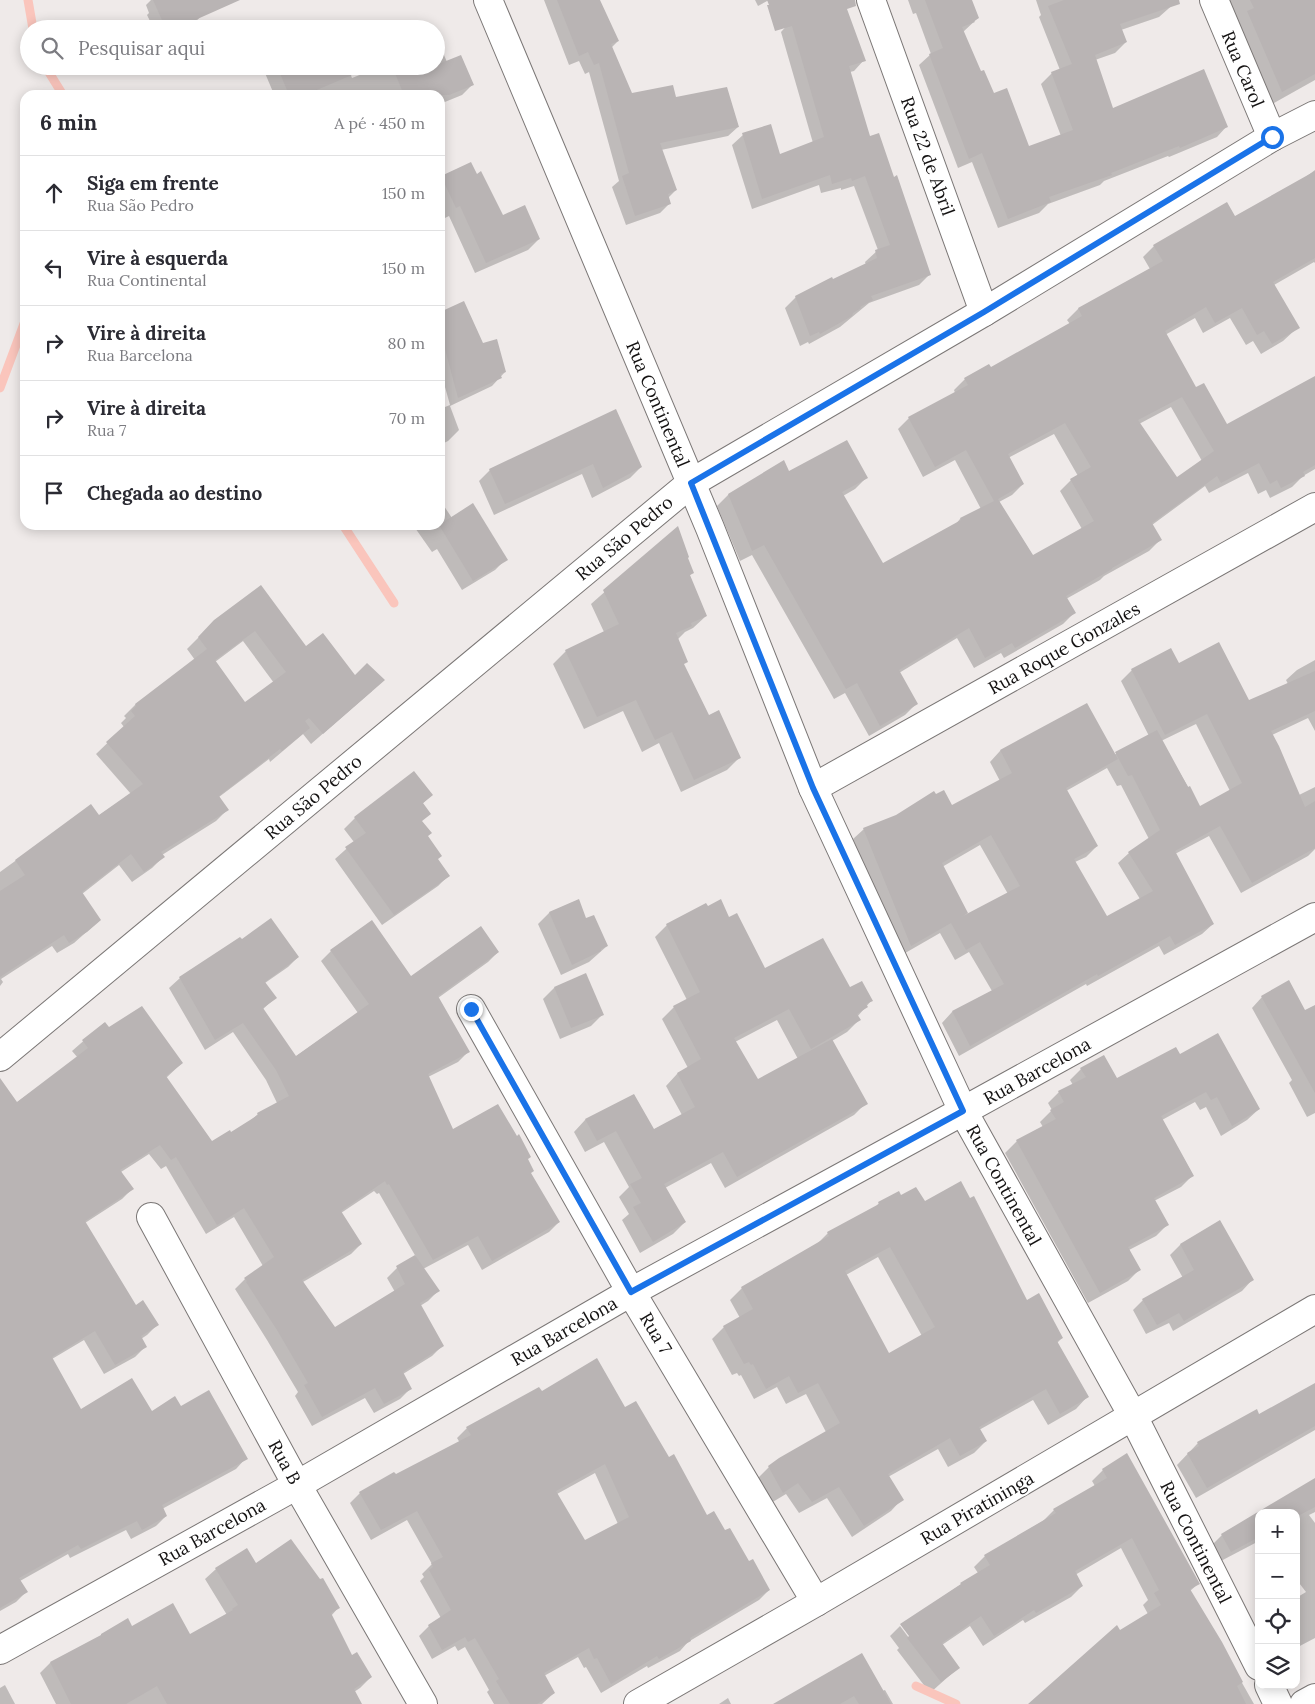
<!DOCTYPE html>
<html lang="pt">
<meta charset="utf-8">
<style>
:root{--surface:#fff;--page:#f2f2f3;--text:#2b2b33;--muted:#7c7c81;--line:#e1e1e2}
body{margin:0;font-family:Lora,serif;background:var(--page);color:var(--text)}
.controls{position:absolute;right:15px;bottom:15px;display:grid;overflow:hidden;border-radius:10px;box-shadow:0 2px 12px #0003}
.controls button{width:45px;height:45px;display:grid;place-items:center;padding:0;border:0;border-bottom:1px solid var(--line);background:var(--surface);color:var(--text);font:25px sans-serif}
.stop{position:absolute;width:15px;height:15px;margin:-11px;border:4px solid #1a73e8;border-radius:50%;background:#fff}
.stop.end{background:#1a73e8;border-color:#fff;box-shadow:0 1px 5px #0008}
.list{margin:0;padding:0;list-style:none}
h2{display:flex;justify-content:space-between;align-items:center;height:65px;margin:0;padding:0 20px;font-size:21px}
h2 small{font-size:16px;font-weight:400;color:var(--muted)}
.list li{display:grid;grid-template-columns:32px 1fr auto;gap:15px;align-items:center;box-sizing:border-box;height:75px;padding:0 20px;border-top:1px solid var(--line)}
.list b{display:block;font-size:19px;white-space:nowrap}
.list p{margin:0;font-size:16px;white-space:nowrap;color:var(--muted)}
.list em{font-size:16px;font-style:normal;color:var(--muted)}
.icon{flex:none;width:28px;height:28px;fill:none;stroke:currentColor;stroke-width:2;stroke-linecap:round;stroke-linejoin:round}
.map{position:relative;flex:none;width:1315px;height:1704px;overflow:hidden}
.search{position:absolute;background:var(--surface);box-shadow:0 2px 12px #0003;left:20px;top:20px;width:425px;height:55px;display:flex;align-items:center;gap:12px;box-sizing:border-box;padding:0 18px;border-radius:28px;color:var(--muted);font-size:19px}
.panel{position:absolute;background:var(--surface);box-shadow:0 2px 12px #0003;left:20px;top:90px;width:425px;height:440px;border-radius:15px}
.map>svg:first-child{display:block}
.shadow{fill:#0003;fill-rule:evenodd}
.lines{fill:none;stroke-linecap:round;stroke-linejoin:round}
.stream{stroke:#fac5bc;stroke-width:9}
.building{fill:#b9b4b4;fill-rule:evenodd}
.street-casing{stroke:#7b7776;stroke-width:30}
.secondary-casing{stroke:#7b7776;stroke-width:30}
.street{stroke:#fff;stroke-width:28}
.secondary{stroke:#fff;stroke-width:28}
.route{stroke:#1a73e8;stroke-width:6}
.labels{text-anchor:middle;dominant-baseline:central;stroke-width:4.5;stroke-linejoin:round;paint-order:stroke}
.street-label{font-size:18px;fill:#141212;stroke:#fff}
</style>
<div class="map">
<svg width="1315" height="1704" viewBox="0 0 1315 1704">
<rect width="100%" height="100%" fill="#efeae9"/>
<!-- shadow -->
<g class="shadow">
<path d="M151,0H218L192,25L184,29H154L147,15L149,13L146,5Z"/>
<path d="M544,0H598L618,41L611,48L631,95L675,99L738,127L728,136L661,150L676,190L668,198L670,203L660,213L626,225L612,187L619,181L589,72L585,74L579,61L569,65Z"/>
<path d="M755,0H769L758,6Z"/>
<path d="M908,0H971L978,18L963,32L980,73L1028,148L1061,136L1041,84L1052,73L1060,70L1039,17L1041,15L1036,0H1175L1176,2L1159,17L1121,30L1126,42L1115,53L1095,60L1113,110L1227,126L1217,137L1169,157L1168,156L1104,181L1100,185L1048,204L1039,213L998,228L972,162L958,168L919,65L931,54L916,13L913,14Z"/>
<path d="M1223,0H1315V80L1265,108Z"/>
<path d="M791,21L864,60L854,71L850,72L869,138L930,274L919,285L869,303L840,327L809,344L808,342L800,346L785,308L796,297L866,265L865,262L878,250L854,186L841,190V188L821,193L819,185L752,209L732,145L743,135L779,155L813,143L781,32Z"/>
<path d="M436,41H438L447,62L472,85L462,95L440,104V95H273V92L262,66H347L352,78L382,66H436Z"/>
<path d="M1315,170V263L1314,262L1274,285L1295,330L1283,341L1261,354L1253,341L1246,345L1230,318L1203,333L1195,318L1165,335L1195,389L1226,426L1315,377V469L1303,476L1292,487L1270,498L1266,490L1258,494L1248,473L1209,493L1205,486L1152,525L1160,540L1149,551L1104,576L1100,580L1066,599L1074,613L1063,624L1004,658L1001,653L974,668L957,638L899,673L916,704L905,715L869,736L845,693L834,699L752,555L740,561L717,506L728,495L783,462L789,473L866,478L855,489L843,496L882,565L955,525L960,519L981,509L955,460L923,477L898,429L909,418L955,393L954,390L965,379L991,368L1070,324L1067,320L1078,309L1150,269L1143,257L1154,246L1235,217L1303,179ZM1171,407L1202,461L1176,479L1139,424ZM1054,434L1078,476L1071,480L1060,491L1082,529L1033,556L999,502L1012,495L1023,484L1008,458Z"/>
<path d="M441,177L502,217L539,239L528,250L475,273L449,216L445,218L440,208V178Z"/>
<path d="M440,313L482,344L505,372L492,386L450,406L459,430L448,441L440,445V409L450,405L440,369Z"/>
<path d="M616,411L641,467L630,478L592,498L582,474L494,515L479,481L490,470Z"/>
<path d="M440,500L452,518L506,559L495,570L462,590L437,549L432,552L413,525H440Z"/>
<path d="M677,528L686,558L692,573L689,576L706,616L693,628L685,632L678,639L683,665L708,717L740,757L727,770L681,792L659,743L642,752L623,711L584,729L553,664L566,651L604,632L591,604Z"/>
<path d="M261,587L306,648L355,677L372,691L311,744L303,734L270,762L269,759L219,797L227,810L216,821L162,855L163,857L152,868L132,882L119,865L82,894L100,920L74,943L57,953L52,946L1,979L3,982L0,986V872L91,806L98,816L131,794L96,754L124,727L121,723L126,718L124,716L135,705L195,660L187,649L215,621ZM243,641L274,683L245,704L215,662Z"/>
<path d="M1315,660V731L1308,718L1272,735L1299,795L1315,787V849L1308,856L1241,893L1209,836L1175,854L1213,924L1202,934L1164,955L1159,946L1087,986L1086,984L959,1056L942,1023L952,1012L992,991L969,952L955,960L940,933L900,956L853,839L864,829L951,807L1000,781L990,762L1000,751L1086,705L1114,755L1149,736L1121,681L1132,670L1178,665L1248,702L1288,684L1286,680L1297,670ZM1196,724L1230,791L1200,807L1161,741ZM1107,768L1117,786L1121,785L1149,839L1129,853L1118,863L1140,899L1106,918L1075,862L1086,857L1097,846L1066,791ZM980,845L1008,894L962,918L967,913L942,867Z"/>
<path d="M432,795L422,804L421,821L437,859L448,876L438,886L382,925L335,859L354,842L344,829L355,818Z"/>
<path d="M578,900L586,920L607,946L589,962L561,975L538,924L549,913Z"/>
<path d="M729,919L764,970L850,988L871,1001L857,1017L859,1020L847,1032L832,1041L866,1103L854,1115L725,1188L711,1163L665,1188L685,1222L673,1234L640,1253L622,1220L629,1214L619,1197L629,1187L604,1142L585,1152L574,1132L585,1120L634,1095L653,1130L682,1115L666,1086L677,1074L688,1068L662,1019L674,1007L687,1000L655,937L667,925ZM777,1020L798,1059L757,1081L735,1042Z"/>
<path d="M240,938L242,941L298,957L288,967L265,983L275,998L262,1010L295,1057L358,1013L321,961L331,951L411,978L498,952L488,962L438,998L468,1052L458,1062L428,1077L453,1131L527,1159L530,1174L559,1222L549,1232L482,1270L468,1245L423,1269L438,1291L428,1301L420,1306L442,1346L432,1356L403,1374L410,1389L400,1399L374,1413L365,1398L312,1426L295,1396L298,1392L267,1340L235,1289L245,1279L263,1266L234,1217L206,1234L166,1166L161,1169L149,1154L121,1172L132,1189L122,1199L85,1223L136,1307L157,1325L147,1335L141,1339L145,1347L135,1357L104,1374L84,1340L52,1359L81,1411L151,1412L181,1408L246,1458L236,1469L162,1509L166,1516L156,1526L131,1539L126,1530L70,1558L68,1554L20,1581L26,1592L16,1602L0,1611V1110L16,1103L78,1058L72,1051L104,1023L108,1029L182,1063L166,1078L212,1142L231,1133L250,1121L258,1114L277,1103L266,1080L233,1032L205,1050L169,988L180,978ZM374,1191L377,1194L379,1193L416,1257L397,1268L387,1278L395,1292L334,1329L303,1282L351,1254L361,1244L341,1213Z"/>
<path d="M585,975L602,1015L591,1026L560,1039L543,999L554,988Z"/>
<path d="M1262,997L1305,1012L1315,1006V1113L1307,1117L1289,1083L1292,1080L1252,1008Z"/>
<path d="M1179,1056L1259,1109L1247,1120L1221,1136L1206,1107L1200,1110L1195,1102L1162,1120L1193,1175L1181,1187L1154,1201L1167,1225L1156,1236L1129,1250L1139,1270L1128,1281L1088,1303L1005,1153L1017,1141L1043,1127L1040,1122L1052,1110L1048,1103L1059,1092L1073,1085L1070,1080L1081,1069L1117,1080Z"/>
<path d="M901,1197L924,1203L1027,1301L1062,1338L1057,1343L1087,1397L1076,1409L1048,1425L1033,1400L979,1430L986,1441L974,1453L948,1467L938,1449L888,1477L902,1499L891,1511L852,1537L827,1498L799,1513L786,1494L771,1503L757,1479L769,1467L780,1459L826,1432L806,1394L786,1404L777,1387L754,1399L741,1375L739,1376L737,1373L732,1375L712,1339L724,1327L740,1318L730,1300L742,1288L816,1245L828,1233L874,1209L879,1203ZM878,1257L922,1336L889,1355L846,1275Z"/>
<path d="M1219,1222L1252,1280L1242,1291L1173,1331L1169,1323L1146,1334L1133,1310L1143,1300L1183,1278L1170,1255L1180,1245Z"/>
<path d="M1315,1390V1430L1196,1498L1177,1465L1198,1443Z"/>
<path d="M541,1393L624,1409L668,1458L707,1517L724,1532L769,1590L759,1600L688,1642L680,1651L648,1668L647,1666L601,1693L586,1667L584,1668L578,1657L544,1676L554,1693L542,1704H494L487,1692L489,1690L465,1647L458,1651L455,1646L432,1659L419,1636L429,1626L441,1618L420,1581L424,1577L422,1574L432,1564L407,1520L371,1540L350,1503L360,1493L460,1443L457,1438L467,1428ZM595,1473L618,1524L584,1542L557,1494Z"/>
<path d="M1127,1455L1198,1584L1190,1591L1254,1704H1030L1120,1631L1148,1614L1143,1605L1148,1600L1121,1548L1075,1575L1082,1586L1071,1597L1025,1623L1023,1620L983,1646L970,1626L942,1645L958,1668L930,1693L897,1650L899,1648L890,1636L900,1626L912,1642L914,1641L901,1625L978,1573L974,1567L985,1556L1043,1521L1054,1510L1095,1486L1092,1481L1103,1470Z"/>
<path d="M1315,1479V1512L1309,1515L1315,1523V1638L1296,1648V1598L1306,1592L1296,1579L1298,1577L1296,1575V1513Z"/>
<path d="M1259,1513V1541L1219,1562L1211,1546L1222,1535Z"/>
<path d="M256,1565L339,1607L331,1616L351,1657L371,1677L360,1688L354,1692L360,1704H56L40,1673L50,1663L132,1628L190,1636L227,1615L205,1579L216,1569Z"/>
<path d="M5,1685L15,1704H0V1688Z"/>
<path d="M885,1690L893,1704H775L882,1691Z"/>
<path d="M728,1698L731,1704H719Z"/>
</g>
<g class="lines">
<!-- stream -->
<g class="stream">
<path d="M28,0L33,29"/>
<path d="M45,66L63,95"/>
<path d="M0,388L25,321"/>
<path d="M343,525L394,603"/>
<path d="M916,1686L956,1704"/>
</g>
</g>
<!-- building -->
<g class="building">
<path d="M153,0H240L175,29H166Z"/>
<path d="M557,0H600L619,41L611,44L632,93L673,85L676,97L727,87L739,127L660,143L677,190L668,194L671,204L635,216L622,176L629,173L599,63L594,65L588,52L579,56Z"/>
<path d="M767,0H855L856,6L847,9L866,61L849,66L870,136L879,133L894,177L897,175L931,275L871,296L873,300L860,307L861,308L853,313L852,316L820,334L819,332L810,336L795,296L832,277L833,279L877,258L875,250L890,245L865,176L852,181L851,178L832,184L830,175L762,199L742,133L771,124L780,154L824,137L792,26L775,31L767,5H769Z"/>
<path d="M925,0H972L979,18L974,21L975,22L962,27L981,71L984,70L994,93L1007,88L1029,146L1073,130L1051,72L1072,64L1048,6L1064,0H1179L1180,4L1120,24L1127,42L1095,55L1113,108L1204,69L1228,127L1180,148L1179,146L1111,173L1112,175L1049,197L1051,202L1008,219L982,153L969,159L929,54L943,48Z"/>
<path d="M1250,0H1315V74L1282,92L1247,11L1254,8Z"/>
<path d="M461,55L474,85L449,95H404L392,66H436V65Z"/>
<path d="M277,66H348L352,75L305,95H289Z"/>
<path d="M471,162L477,174L481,171L503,215L525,205L540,239L486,263L460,206L456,208L441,176Z"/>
<path d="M1315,171V258L1273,282L1300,328L1272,344L1264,331L1257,335L1242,308L1215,323L1206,307L1165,331L1196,387L1204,383L1227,424L1315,376V465L1303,472L1305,476L1281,488L1277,480L1270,484L1259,463L1221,483L1217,476L1152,523L1162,540L1112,568V569L1066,596L1076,613L1015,648L1012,643L985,658L969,628L899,670L918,704L880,726L857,683L846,689L764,545L752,551L728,494L784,460L789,471L847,440L868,478L842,492L883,563L961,520L960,518L994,501L966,450L935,467L908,417L968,385L964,378L989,364L991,367L1082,316L1078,308L1163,261L1153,245L1227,202L1235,216ZM1182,397L1214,451L1177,477L1138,420ZM1065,423L1091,467L1070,479L1094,521L1033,555L998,499L1024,484L1008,454Z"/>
<path d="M464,301L483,343L497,339L506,372L500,374L502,378L458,398L440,330V312Z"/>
<path d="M616,409L642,467L603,488L593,464L505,504L489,469Z"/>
<path d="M473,503L508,560L473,581L439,525Z"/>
<path d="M678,526L689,557L688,558L694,573L690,575L707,616L691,623L692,626L676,633L688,662L684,664L709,715L719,710L741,758L694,780L672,732L655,740L636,700L597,717L565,650L619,624L603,590Z"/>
<path d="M261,585L306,646L323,633L355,675L367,663L385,680L323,734L309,718L305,721L310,728L282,751L280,749L219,796L229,810L161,852L165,857L144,872L131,854L82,892L101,920L87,932L69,943L64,935L0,977V891L25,875L15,860L91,804L99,815L143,784L106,742L135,716L131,711L136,706L135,704L207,649L198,637L214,620ZM255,631L286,672L245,702L215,660Z"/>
<path d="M1219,642L1249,700L1315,671V711L1271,731L1279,746L1305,807L1315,801V848L1252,883L1220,826L1175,851L1214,924L1175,945L1170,936L1098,976L1097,974L970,1046L952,1011L1004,984L980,942L966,950L951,923L911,946L863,828L896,815L934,791L936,794L944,790L952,805L1012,773L1000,750L1087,703L1118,759L1066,788L1098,846L1074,859L1107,916L1153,891L1128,852L1160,830L1132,775L1128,776L1115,752L1157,730L1188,787L1190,786L1200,806L1242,783L1207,714L1165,735L1131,669L1171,648L1179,663ZM991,835L1020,886L957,919L968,913L942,863Z"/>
<path d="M414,771L433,795L423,803L431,814L422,821L432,833L428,836L442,856L438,859L450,876L394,915L345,847L366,833L354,817Z"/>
<path d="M579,899L586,918L594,915L608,946L601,949V951L572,965L549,912Z"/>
<path d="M721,899L729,917L737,913L765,968L823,938L850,987L862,981L873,1001L866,1004L868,1007L857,1014L861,1020L811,1049L789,1009L734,1038L758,1079L832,1039L868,1104L737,1177L723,1152L664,1184L686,1222L653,1242L633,1207L641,1203L630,1184L642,1178L616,1131L597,1141L585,1119L634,1094L654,1129L695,1107L677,1073L701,1059L673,1006L700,992L666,924L706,903L708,906Z"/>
<path d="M271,918L299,957L265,982L277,998L263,1008L296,1056L369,1004L330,950L372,920L411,976L481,926L499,952L438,996L470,1052L428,1074L453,1129L498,1104L517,1136L519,1134L531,1157L528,1159L534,1171L531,1173L560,1222L492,1261L478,1236L433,1260L389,1184L387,1185L385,1181L341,1211L362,1244L302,1280L335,1327L405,1284L396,1266L415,1255L440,1291L420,1303L444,1346L403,1372L412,1389L384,1404L375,1388L322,1417L304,1385L308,1383L277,1330L246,1282L247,1281L244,1278L274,1257L244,1208L217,1225L176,1157L171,1160L160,1145L120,1170L134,1189L85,1221L136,1305L143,1300L159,1325L141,1336L147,1347L115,1365L95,1331L52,1357L81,1409L132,1378L152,1411L175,1396L181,1406L209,1390L248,1459L162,1505L167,1516L142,1530L137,1521L81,1549L78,1545L19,1578L28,1592L0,1608V1078L17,1102L88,1048L82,1040L105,1022L109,1027L142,1006L183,1063L166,1076L212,1141L230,1130L231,1132L258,1115L257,1113L289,1096L276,1070L243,1023L215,1040L179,977L240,937L242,939Z"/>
<path d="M586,973L604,1015L571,1028L554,987Z"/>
<path d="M1289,980L1305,1010L1315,1005V1093L1261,996Z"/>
<path d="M1218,1033L1260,1109L1232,1126L1217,1097L1211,1100L1206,1092L1161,1116L1194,1176L1154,1198L1169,1225L1128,1247L1141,1270L1100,1293L1016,1140L1056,1119L1050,1110L1064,1102L1058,1091L1086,1077L1080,1068L1104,1055L1117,1078L1176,1047L1180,1054Z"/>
<path d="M961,1181L970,1198L974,1196L1027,1300L1039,1293L1063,1338L1057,1341L1089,1397L1060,1414L1046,1389L979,1427L987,1441L960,1456L950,1438L888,1474L904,1500L864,1526L839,1487L812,1502L798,1483L783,1493L768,1466L779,1458L840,1423L818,1383L798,1393L789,1376L766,1389L753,1364L751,1365L749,1362L744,1364L723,1326L753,1309L741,1287L829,1236L827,1232L879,1204L878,1202L899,1191L901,1195L916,1187L925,1201ZM890,1247L935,1327L889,1353L845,1271Z"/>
<path d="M1220,1220L1254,1280L1184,1321L1179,1313L1157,1325L1142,1299L1194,1270L1180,1244Z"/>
<path d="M597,1358L625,1407L636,1401L669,1457L674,1454L707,1515L714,1511L725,1530L730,1528L749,1561L753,1559L770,1590L690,1638L691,1641L659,1659L657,1656L611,1684L597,1658L594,1659L589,1648L544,1673L555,1693L537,1704H510L496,1681L499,1679L475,1638L468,1642L465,1637L442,1650L428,1625L451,1610L429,1570L433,1567L431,1563L443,1557L417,1511L381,1530L359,1492L394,1472L396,1474L471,1435L466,1427L539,1387L542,1391ZM605,1464L629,1517L585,1540L556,1491Z"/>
<path d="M1315,1383V1426L1207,1488L1187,1453L1199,1446L1197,1442L1257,1409L1259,1414Z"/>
<path d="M1127,1453L1200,1584L1190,1589L1222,1642L1243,1682L1237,1686L1246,1704H1028L1117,1625L1120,1630L1161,1605L1154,1593L1159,1590L1132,1538L1075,1571L1083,1586L1036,1613L1034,1610L994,1636L981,1616L942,1643L960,1668L941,1682L907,1638L909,1636L900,1624L961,1584L960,1583L990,1565L984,1555L1056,1513L1053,1509L1107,1478L1102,1469Z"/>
<path d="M1315,1478V1507L1296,1517V1513H1259V1537L1231,1552L1221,1534Z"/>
<path d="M291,1539L320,1579L323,1578L340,1608L331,1613L352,1655L357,1652L372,1677L354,1689L362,1704H167L157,1686L126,1704H71L50,1662L101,1635V1634L128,1618L132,1626L173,1603L190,1634L233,1610L232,1609L238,1605L215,1568L247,1548L256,1563Z"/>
<path d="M862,1653L891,1704H859L854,1696L840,1704H773Z"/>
</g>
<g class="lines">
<!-- street casing -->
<g class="street-casing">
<g id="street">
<path d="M488,0L710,528L813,788L963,1111L1133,1416L1259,1666"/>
<path d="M871,0L984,312"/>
<path d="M1214,0L1272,137"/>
<path d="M813,788L1315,507"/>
<path d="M471,1009L631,1292L816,1602"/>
<path d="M151,1217L297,1485L423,1704"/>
<path d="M0,1650L297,1485L631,1292L963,1111L1315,917"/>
<path d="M1269,1685L1278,1704"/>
<path d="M638,1704L816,1602L1315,1309"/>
<path d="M1304,1704L1315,1698"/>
</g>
</g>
<!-- secondary casing -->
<g class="secondary-casing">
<path id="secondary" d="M0,1057L691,483L984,312L1272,137L1315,115"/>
</g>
<!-- street -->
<use href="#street" class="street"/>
<!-- secondary -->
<use href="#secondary" class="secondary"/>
</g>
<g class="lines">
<!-- route -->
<path class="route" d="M471,1009L631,1292L963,1111L813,788L691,483L984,312L1272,137"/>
</g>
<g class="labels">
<!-- street labels -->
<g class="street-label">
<text transform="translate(1243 69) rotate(67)">Rua Carol</text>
<text transform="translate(928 156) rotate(70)">Rua 22 de Abril</text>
<text transform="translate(658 404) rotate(67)">Rua Continental</text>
<text transform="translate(624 538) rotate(-40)">Rua São Pedro</text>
<text transform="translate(1064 648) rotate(-29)">Rua Roque Gonzales</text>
<text transform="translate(313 797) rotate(-40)">Rua São Pedro</text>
<text transform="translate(1037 1071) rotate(-29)">Rua Barcelona</text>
<text transform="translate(1004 1185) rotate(61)">Rua Continental</text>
<text transform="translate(564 1331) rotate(-30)">Rua Barcelona</text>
<text transform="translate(656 1333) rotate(59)">Rua 7</text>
<text transform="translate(285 1462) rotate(61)">Rua B</text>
<text transform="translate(977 1508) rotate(-30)">Rua Piratininga</text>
<text transform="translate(212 1532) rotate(-29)">Rua Barcelona</text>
<text transform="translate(1196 1542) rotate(63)">Rua Continental</text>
</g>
</g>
</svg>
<div class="controls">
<button>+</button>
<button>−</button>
<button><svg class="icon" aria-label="locate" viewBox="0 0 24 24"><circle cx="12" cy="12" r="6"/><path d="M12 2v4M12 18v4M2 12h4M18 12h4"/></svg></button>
<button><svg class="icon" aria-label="layers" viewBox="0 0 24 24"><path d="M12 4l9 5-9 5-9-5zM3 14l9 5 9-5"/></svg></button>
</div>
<div class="stop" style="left:1272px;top:137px"></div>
<div class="stop end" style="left:471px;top:1009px"></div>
<div class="search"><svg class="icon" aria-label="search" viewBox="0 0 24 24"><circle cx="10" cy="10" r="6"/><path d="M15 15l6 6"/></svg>Pesquisar aqui</div>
<section class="panel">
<h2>6 min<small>A pé · 450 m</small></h2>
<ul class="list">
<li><svg class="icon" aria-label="ahead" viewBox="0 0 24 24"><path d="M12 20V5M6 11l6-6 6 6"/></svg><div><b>Siga em frente</b><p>Rua São Pedro</p></div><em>150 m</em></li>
<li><svg class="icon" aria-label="left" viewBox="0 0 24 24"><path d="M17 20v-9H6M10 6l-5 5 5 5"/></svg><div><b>Vire à esquerda</b><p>Rua Continental</p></div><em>150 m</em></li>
<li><svg class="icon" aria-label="right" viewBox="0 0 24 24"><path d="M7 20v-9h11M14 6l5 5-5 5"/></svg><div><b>Vire à direita</b><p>Rua Barcelona</p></div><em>80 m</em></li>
<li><svg class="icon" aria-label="right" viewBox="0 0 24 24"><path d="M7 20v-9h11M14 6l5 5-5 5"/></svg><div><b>Vire à direita</b><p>Rua 7</p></div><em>70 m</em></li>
<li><svg class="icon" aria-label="arrive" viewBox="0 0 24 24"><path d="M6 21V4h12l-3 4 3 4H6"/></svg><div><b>Chegada ao destino</b></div></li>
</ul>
</section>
</div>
